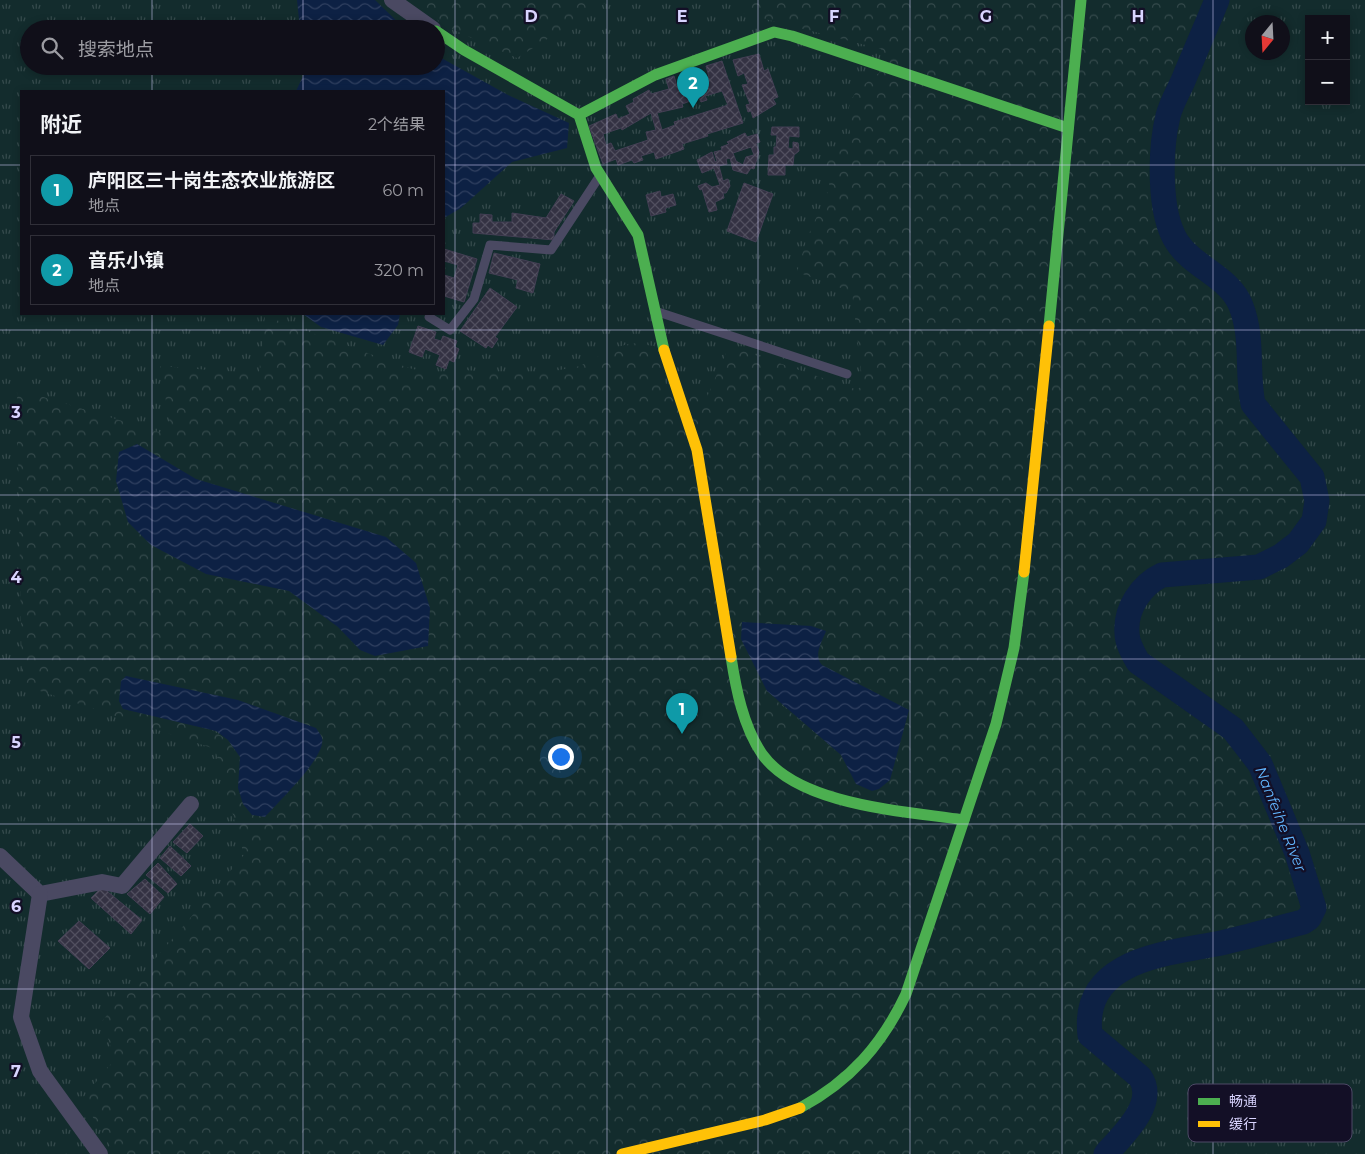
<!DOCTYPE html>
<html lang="zh">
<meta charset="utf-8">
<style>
:root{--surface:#100f19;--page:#1e1d26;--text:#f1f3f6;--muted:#9c9ca2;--line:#302f38;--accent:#ea580c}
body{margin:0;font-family:Montserrat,"Noto Sans SC",sans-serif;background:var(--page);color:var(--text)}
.controls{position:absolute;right:15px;top:15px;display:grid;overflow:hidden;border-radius:0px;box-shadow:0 2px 8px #0003}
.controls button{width:45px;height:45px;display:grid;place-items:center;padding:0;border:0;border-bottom:1px solid var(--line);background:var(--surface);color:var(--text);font:25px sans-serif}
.compass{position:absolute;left:1245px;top:15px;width:45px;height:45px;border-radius:50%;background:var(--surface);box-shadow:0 2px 8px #0003;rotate:198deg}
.you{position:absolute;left:560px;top:756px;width:18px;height:18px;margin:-12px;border:4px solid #fff;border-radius:50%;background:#1a73e8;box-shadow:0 0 0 8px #1a73e833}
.badge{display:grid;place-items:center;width:32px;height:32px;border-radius:50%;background:var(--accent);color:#fff;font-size:16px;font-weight:700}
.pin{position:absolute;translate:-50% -41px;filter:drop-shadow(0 1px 2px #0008)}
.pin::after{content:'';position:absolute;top:26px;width:18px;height:15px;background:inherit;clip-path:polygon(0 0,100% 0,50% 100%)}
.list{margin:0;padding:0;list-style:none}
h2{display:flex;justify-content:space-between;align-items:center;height:65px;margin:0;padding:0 20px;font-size:21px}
h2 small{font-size:16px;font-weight:400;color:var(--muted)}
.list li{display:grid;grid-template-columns:32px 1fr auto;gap:15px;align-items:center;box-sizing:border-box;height:70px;margin:0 10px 10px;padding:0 10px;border:1px solid var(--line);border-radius:0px}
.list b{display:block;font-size:19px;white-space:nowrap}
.list p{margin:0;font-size:16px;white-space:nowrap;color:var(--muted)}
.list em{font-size:16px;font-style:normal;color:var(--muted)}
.icon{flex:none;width:28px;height:28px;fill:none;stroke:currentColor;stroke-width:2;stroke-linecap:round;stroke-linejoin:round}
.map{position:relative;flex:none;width:1365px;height:1154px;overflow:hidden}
.search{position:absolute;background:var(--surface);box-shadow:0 2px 8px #0003;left:20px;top:20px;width:425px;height:55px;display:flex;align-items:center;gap:12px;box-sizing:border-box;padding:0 18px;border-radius:28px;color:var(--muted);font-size:19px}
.panel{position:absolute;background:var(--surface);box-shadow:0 2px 8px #0003;left:20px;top:90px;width:425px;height:225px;border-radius:0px}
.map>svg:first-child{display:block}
.grass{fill:url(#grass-tufts);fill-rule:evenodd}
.forest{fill:url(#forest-crowns);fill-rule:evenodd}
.water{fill:url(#water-waves)}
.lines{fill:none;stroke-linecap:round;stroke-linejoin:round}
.river{stroke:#0d2144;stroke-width:25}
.building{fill:url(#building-cross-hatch);stroke:#433f54;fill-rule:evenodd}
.lane{stroke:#4a4962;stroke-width:9}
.street{stroke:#4a4962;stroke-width:16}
.fast{stroke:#4caf50;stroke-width:11}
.slow{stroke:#ffc107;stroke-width:11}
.grid{fill:none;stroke:#d9d4ff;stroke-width:1;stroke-opacity:0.55}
.labels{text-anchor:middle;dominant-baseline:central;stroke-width:4.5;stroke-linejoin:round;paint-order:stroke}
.water-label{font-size:15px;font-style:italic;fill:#62b6ff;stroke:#130f26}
.key{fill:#130f26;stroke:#4e4a67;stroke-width:1}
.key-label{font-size:14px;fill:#d9d4ff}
.grid-label{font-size:16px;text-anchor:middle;font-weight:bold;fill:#d9d4ff;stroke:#130f26;stroke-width:4.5;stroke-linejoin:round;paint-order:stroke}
</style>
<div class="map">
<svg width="1365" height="1154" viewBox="0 0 1365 1154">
<defs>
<pattern id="grass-tufts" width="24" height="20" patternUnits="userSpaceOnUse" patternTransform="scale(1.25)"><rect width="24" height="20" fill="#132c2d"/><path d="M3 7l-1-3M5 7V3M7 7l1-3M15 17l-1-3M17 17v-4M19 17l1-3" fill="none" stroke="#354a4c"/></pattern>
<pattern id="forest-crowns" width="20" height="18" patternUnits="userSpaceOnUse" patternTransform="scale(1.25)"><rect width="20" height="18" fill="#132c2d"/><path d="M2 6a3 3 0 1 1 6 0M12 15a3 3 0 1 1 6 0" fill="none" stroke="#354a4c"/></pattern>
<pattern id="water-waves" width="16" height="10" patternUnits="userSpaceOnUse" patternTransform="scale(1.25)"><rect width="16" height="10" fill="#0d2144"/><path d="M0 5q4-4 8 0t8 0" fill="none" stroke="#304060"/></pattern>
<pattern id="building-cross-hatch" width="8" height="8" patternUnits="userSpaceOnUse" patternTransform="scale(1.25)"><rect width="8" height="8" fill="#343243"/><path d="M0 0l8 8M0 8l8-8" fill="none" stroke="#514f5f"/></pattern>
</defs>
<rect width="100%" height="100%" fill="#161421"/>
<!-- grass -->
<path class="grass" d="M0,0H1365V1154H0ZM1309,19H1346V101H1309ZM1252,22H1282V52H1252ZM29,29H436V66H29ZM21,91H444V314H21Z"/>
<!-- forest -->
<g class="forest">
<path d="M411,0H610L517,58L447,27Z"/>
<path d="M734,0H1217C1206,26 1195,52 1184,77C1179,89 1171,103 1168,116C1160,149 1158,213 1177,242C1194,267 1230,277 1241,306C1254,340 1246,370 1252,404L1312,477L1317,501L1314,521L1298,543L1281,556L1259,567L1162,575C1141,585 1125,609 1127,633C1127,643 1133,653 1138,662L1233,729L1260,764L1297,853L1313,902V912C1303,925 1287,926 1272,930C1255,935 1238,940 1220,943C1166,954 1081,960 1090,1035L1140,1077C1158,1103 1122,1136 1106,1154H115L82,1099L115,1059L102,1021L244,855L215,749L22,685L17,389L172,436L160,366L259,374L265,316L409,368L430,373L464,370L522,374L549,372L580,366L614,348L632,343L654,346L668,391L691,392L707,397L729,346L855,389L863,387L852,292L797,272L807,238L830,187L824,165L826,153L851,139C845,102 848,95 879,73L881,49L742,13ZM138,445L196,479L386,537L360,650L338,627L289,591ZM826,631C823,642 813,655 822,665L909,710L890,780L879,789L872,791L856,784L841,755L773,698ZM124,677L238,700L290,788L265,817L238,788L240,757L228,740Z"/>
</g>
<!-- water -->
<g class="water">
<path d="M297,0H375L405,29H300Z"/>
<path d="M436,55L508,95L569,123L567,148L512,162L461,208L444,218V91H296L304,74L303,66H436Z"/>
<path d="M303,314H400L398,325L383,345L321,327Z"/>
<path d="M137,444L196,479L386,537L416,563L430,608L428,646L375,656L360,650L338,627L289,591L206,574L151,545L128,522L116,481L119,452Z"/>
<path d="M742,622L811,626L826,631C822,642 813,655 822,665L909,710L890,780L879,789L872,791L856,784L841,755L767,691L741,639Z"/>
<path d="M126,676L238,700L316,728C318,731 321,735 322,738C327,756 277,803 265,817L252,815L243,804L238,788L240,757L228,740L216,731L123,709L119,701L121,681Z"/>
</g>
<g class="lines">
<!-- river -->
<path class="river" d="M1106,1154C1122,1136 1158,1103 1140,1077L1090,1035C1081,959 1166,954 1221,943C1248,937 1275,929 1303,922L1309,918L1314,908L1297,853L1260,764L1233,729L1138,662C1133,653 1127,643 1127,633C1125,609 1141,585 1162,575L1259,567L1281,556L1298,543L1314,521L1317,501L1312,477L1253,404C1246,370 1254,340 1241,306C1230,277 1194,268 1177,242C1158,213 1160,149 1168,116C1171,104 1178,92 1183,81C1194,54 1206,27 1217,0"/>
</g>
<!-- building -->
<g class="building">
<path d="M759,54L764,71L768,69L778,97L773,99L776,104L753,118L751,111L748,112L746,105L750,104L742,85L748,84L744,73L738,76L733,60Z"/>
<path d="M722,61L743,123L707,134L708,136L682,144L684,149L656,159L654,152L641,156L643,160L634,163L632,160L618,165L616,159L603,164L589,126L616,114L618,119L630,114L626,106L634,102L633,99L649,90L651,94L669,89L666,79L674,76L677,86L709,77L706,66ZM722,91L728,105L674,122L675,125L662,130L657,113L683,107L682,104L699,98L701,102L707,100L705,96ZM651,113L656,130L646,132L648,140L615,151L611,143L606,145L603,134L621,128L622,130Z"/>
<path d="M772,127H799V137L789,136L788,148L793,149V142L798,143L799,151L794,155L793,165H785V175H768L769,155H774V147H776L777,135H771Z"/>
<path d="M745,133L747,137L757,134L760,142L756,143L759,152L754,169L751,168L747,174L733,170L730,158L726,159L727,164L719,166L723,181L728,179L730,186L726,193H723L724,198L715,202L717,210L709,212L702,189L700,190L698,186L706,183L712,187L720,185L714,168L702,173L697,160L712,152L715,162L717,161L714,152L722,150L721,147L729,144L727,142ZM751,147L754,155L746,157L743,165L736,161L733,153Z"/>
<path d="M744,183L773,194L756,242L727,231Z"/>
<path d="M660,191L661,197L673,194L676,205L665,208L666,212L651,216L646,195Z"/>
<path d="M561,194L574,201L554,232V240L473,233V223H480V214L492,215V222H512V213L546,218Z"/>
<path d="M444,249L477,259L464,302L444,296V275L454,278L458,265L444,261Z"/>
<path d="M494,253L540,264L533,293L516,288L518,280L489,273Z"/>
<path d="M490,288L517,307L495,337L498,339L492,348L488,345L486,348L460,331Z"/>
<path d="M418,326L436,332L434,339L441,341L443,336L457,341L455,347L459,349L454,362L449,360L446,369L436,365L440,355L425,349L422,357L409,352Z"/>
<path d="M190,824L203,836L187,853L173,842Z"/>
<path d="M170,846L191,866L181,876L160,858Z"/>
<path d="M158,863L177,884L168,893L146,875Z"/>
<path d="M145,879L164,897L150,914L127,894Z"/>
<path d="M102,887L142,920L131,934L91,898Z"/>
<path d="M79,921L110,948L89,969L58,941Z"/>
</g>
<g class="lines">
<!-- lane -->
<g class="lane">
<path d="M658,312L847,374"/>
<path d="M429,317L450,330L474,299L490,245L551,250L599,177"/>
</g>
<!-- street -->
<g class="street">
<path d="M392,0L433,29"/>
<path d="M0,856L40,894L102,882L122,886L191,804"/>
<path d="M40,894L21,1017L40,1071L100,1154"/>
</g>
<!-- fast -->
<g class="fast">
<path d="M436,31L464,50L579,115L596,168L638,235L664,350"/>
<path d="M579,115L655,75L774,32L792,36L1068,128"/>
<path d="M1049,326L1081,0"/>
<path d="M731,657C736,689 743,726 762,754C799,806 906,811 964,820"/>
<path d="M800,1108C850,1081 882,1045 906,994L996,724L1014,648L1024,572"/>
</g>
<!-- slow -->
<g class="slow">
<path d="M664,350L697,450L731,657"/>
<path d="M1024,572L1049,326"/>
<path d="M622,1154L765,1120L800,1108"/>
</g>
</g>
<!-- grid -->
<path class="grid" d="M152,0V29M303,0V29M455,0V1154M607,0V1154M758,0V1154M910,0V1154M1062,0V1154M1213,0V1154M152,66V91M303,66V91M0,165H21M444,165H1365M152,314V1154M303,314V1154M0,330H1365M0,495H1365M0,659H1365M0,824H1365M0,989H1365"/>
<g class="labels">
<!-- water labels -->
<g class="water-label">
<text transform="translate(1281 819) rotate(68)">Nanfeihe River</text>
</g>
</g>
<!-- legend -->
<rect x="1188" y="1084" width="164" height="58" rx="8" class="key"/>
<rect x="1198" y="1098" width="22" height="7" fill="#4caf50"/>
<rect x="1198" y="1121" width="22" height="6" fill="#ffc107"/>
<g class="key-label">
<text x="1229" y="1106">畅通</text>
<text x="1229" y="1129">缓行</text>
</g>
<g class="grid-label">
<text x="531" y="22">D</text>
<text x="682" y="22">E</text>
<text x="834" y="22">F</text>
<text x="986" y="22">G</text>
<text x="1138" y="22">H</text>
<text x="16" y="418">3</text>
<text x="16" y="583">4</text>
<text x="16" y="748">5</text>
<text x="16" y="912">6</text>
<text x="16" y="1077">7</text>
</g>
</svg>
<div class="controls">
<button>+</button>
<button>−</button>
</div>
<svg class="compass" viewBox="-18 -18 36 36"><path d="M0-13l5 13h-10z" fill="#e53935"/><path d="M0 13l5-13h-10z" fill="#9c9ca2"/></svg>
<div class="you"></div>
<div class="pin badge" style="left:682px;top:734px;background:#0f9aa8">1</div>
<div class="pin badge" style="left:693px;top:108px;background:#0f9aa8">2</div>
<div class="search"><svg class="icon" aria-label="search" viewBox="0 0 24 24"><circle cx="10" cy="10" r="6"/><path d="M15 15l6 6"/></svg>搜索地点</div>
<section class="panel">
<h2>附近<small>2个结果</small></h2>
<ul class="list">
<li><span class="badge" style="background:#0f9aa8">1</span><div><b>庐阳区三十岗生态农业旅游区</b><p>地点</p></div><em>60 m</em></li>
<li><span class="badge" style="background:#0f9aa8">2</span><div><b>音乐小镇</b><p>地点</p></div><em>320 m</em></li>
</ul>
</section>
</div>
